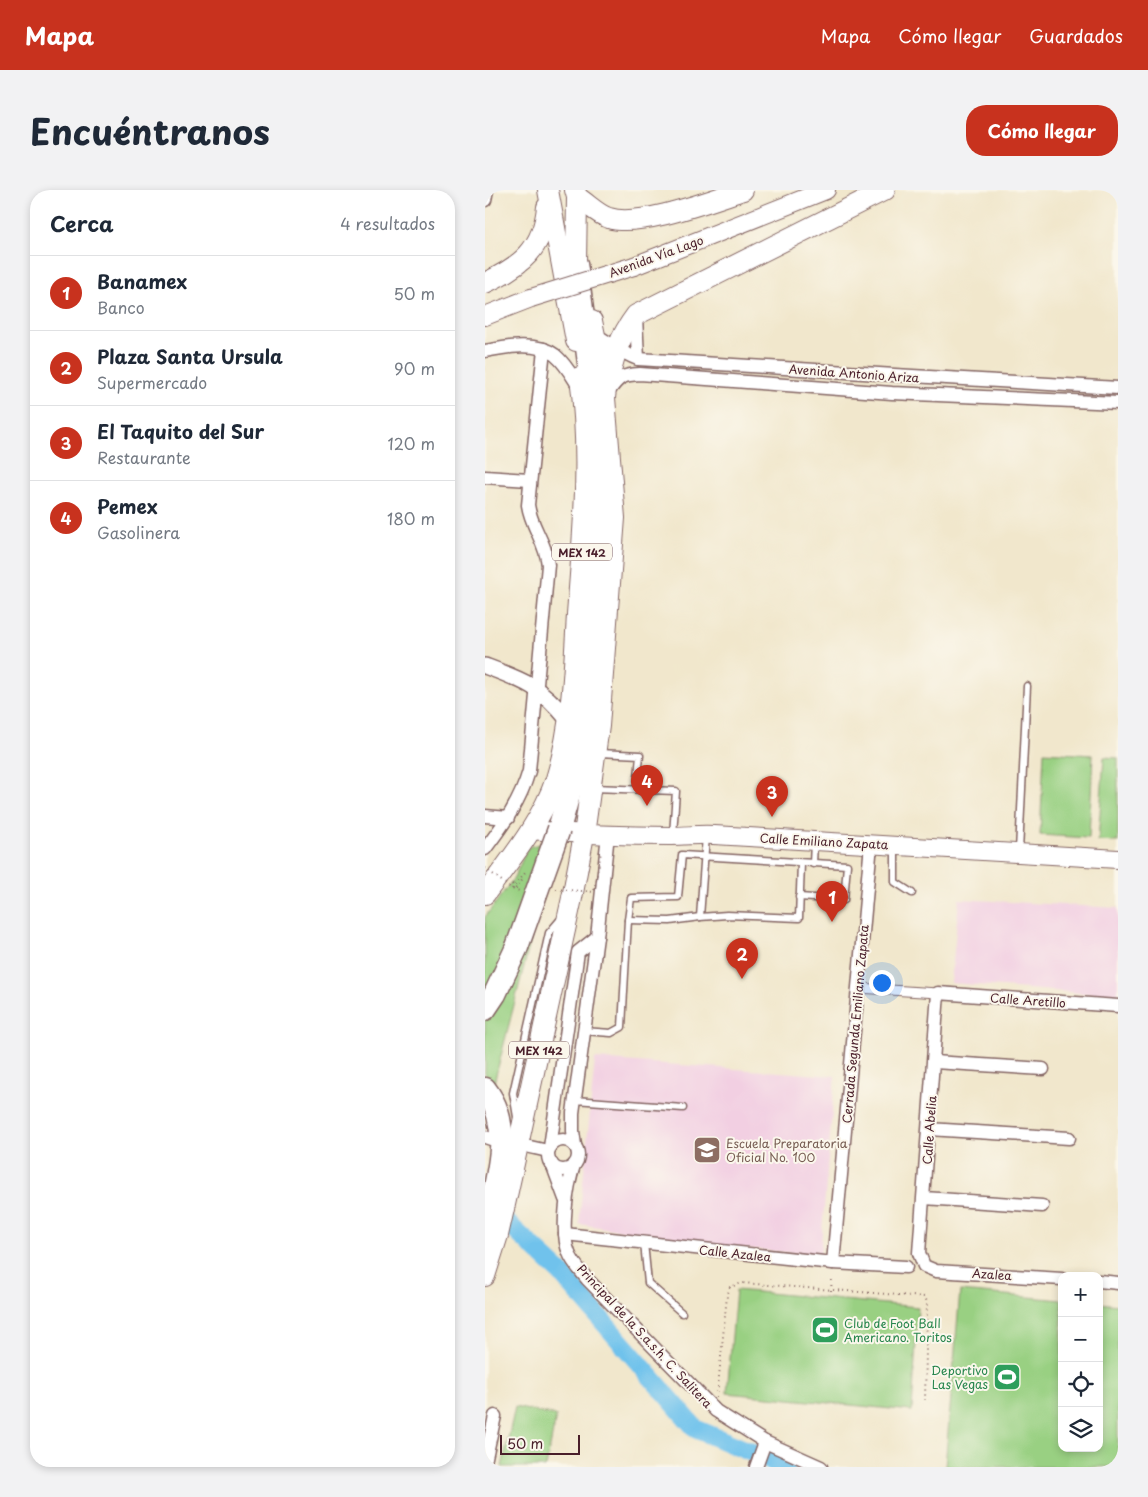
<!DOCTYPE html>
<html lang="es">
<meta charset="utf-8">
<style>
:root{--surface:#fff;--page:#f2f2f3;--text:#1f2937;--muted:#747a83;--line:#e0e1e3;--accent:#c8321e}
body{margin:0;font-family:"Playpen Sans",sans-serif;background:var(--page);color:var(--text)}
.controls{position:absolute;right:15px;bottom:15px;display:grid;overflow:hidden;border-radius:10px;box-shadow:0 2px 8px #0003}
.controls button{width:45px;height:45px;display:grid;place-items:center;padding:0;border:0;border-bottom:1px solid var(--line);background:var(--surface);color:var(--text);font:25px sans-serif}
.scale{position:absolute;left:15px;bottom:12px;width:80px;box-sizing:border-box;padding-left:5px;border:2px solid #4a1f2b;border-top:0;font-size:14px;line-height:18px;white-space:nowrap;color:#4a1f2b;-webkit-text-stroke:4px #fbf7ec;paint-order:stroke}
.you{position:absolute;left:396px;top:792px;width:18px;height:18px;margin:-12px;border:4px solid #fff;border-radius:50%;background:#1a73e8;box-shadow:0 0 0 8px #1a73e833}
.badge{display:grid;place-items:center;width:32px;height:32px;border-radius:50%;background:var(--accent);color:#fff;font-size:16px;font-weight:700}
.pin{position:absolute;translate:-50% -41px;filter:drop-shadow(0 1px 2px #0008)}
.pin::after{content:'';position:absolute;top:26px;width:18px;height:15px;background:inherit;clip-path:polygon(0 0,100% 0,50% 100%)}
.list{margin:0;padding:0;list-style:none}
h2{display:flex;justify-content:space-between;align-items:center;height:65px;margin:0;padding:0 20px;font-size:21px}
h2 small{font-size:16px;font-weight:400;color:var(--muted)}
.list li{display:grid;grid-template-columns:32px 1fr auto;gap:15px;align-items:center;box-sizing:border-box;height:75px;padding:0 20px;border-top:1px solid var(--line)}
.list b{display:block;font-size:19px;white-space:nowrap}
.list p{margin:0;font-size:16px;white-space:nowrap;color:var(--muted)}
.list em{font-size:16px;font-style:normal;color:var(--muted)}
.icon{flex:none;width:28px;height:28px;fill:none;stroke:currentColor;stroke-width:2;stroke-linecap:round;stroke-linejoin:round}
.map{position:relative;flex:none;width:633px;height:1277px;overflow:hidden;border-radius:20px}
header{display:flex;align-items:center;gap:30px;box-sizing:border-box;height:70px;padding:0 25px;background:var(--accent);color:#fff}
header strong{font-size:24px}
nav{display:flex;gap:28px;margin-inline-start:auto;font-size:18px}
.intro{display:flex;align-items:center;justify-content:space-between;box-sizing:border-box;height:120px;padding:0 30px}
h1{margin:0;font-size:35px}
.button{padding:12px 22px;border-radius:20px;background:var(--accent);color:#fff;font-size:18px;font-weight:700}
main{display:flex;gap:30px;padding:0 30px}
aside{flex:1;background:var(--surface);border-radius:20px;box-shadow:0 2px 8px #0003}
.map>svg:first-child{display:block}
.built{fill:#f2cfe2}
.green{fill:#99d082;stroke:#727856}
.lines{fill:none;stroke-linecap:round;stroke-linejoin:round}
.river{stroke:#6fc2ec;stroke-width:19}
.service-casing{stroke:#846563;stroke-width:9}
.pedestrian-casing{stroke:#846563;stroke-width:11}
.minor-casing{stroke:#846563;stroke-width:15}
.tertiary-casing{stroke:#846563;stroke-width:18}
.secondary-casing{stroke:#846563;stroke-width:20}
.trunk-casing{stroke:#846563;stroke-width:22}
.motorway-casing{stroke:#846563;stroke-width:25}
.path{stroke:#846563;stroke-width:2;stroke-dasharray:1 4;stroke-linecap:butt}
.service{stroke:#fff;stroke-width:6}
.pedestrian{stroke:#fff;stroke-width:9}
.minor{stroke:#fff;stroke-width:12}
.tertiary{stroke:#fff;stroke-width:15}
.secondary{stroke:#fff;stroke-width:18}
.trunk{stroke:#fff;stroke-width:20}
.motorway{stroke:#fff;stroke-width:22}
.secondary-bridge-casing{stroke:#846563;stroke-width:20;stroke-linecap:butt}
.motorway-bridge-casing{stroke:#846563;stroke-width:25;stroke-linecap:butt}
.path-bridge{stroke:#846563;stroke-width:2;stroke-dasharray:1 4;stroke-linecap:butt}
.secondary-bridge{stroke:#fff;stroke-width:18}
.motorway-bridge{stroke:#fff;stroke-width:22}
.labels{text-anchor:middle;dominant-baseline:central;stroke-width:4;stroke-linejoin:round;paint-order:stroke}
.shield{fill:#fbf7ec;stroke:#7f6065;stroke-width:1}
.shield-label{font-size:11px;font-weight:bold;fill:#4a1f2b}
.street-label{font-size:12px;fill:#4a1f2b;stroke:#fbf7ec}
.education-label{font-size:12px;fill:#785e54;stroke:#fbf7ec;text-anchor:start}
.leisure-label{font-size:12px;fill:#27864d;stroke:#fbf7ec;text-anchor:start}
</style>
<header>
<strong>Mapa</strong>
<nav><a>Mapa</a><a>Cómo llegar</a><a>Guardados</a></nav>
</header>
<div class="intro"><h1>Encuéntranos</h1><a class="button">Cómo llegar</a></div>
<main>
<aside>
<h2>Cerca<small>4 resultados</small></h2>
<ul class="list">
<li><span class="badge">1</span><div><b>Banamex</b><p>Banco</p></div><em>50 m</em></li>
<li><span class="badge">2</span><div><b>Plaza Santa Ursula</b><p>Supermercado</p></div><em>90 m</em></li>
<li><span class="badge">3</span><div><b>El Taquito del Sur</b><p>Restaurante</p></div><em>120 m</em></li>
<li><span class="badge">4</span><div><b>Pemex</b><p>Gasolinera</p></div><em>180 m</em></li>
</ul>
</aside>
<div class="map">
<svg width="633" height="1277" viewBox="0 0 633 1277">
<rect width="100%" height="100%" fill="#fbf7ec"/>
<filter id="ink" filterUnits="userSpaceOnUse"><feTurbulence type="fractalNoise" baseFrequency=".02" numOctaves="2"/><feDisplacementMap in="SourceGraphic" scale="10" xChannelSelector="R" yChannelSelector="G"/><feConvolveMatrix kernelMatrix="1 2 1 2 8 2 1 2 1" color-interpolation-filters="sRGB"/></filter>
<filter id="wash" filterUnits="userSpaceOnUse"><feTurbulence type="fractalNoise" baseFrequency=".0096" numOctaves="4" result="noise"/><feDisplacementMap in="SourceGraphic" scale="20" xChannelSelector="R" yChannelSelector="G"/><feGaussianBlur stdDeviation="1.12" result="paint"/><feColorMatrix in="noise" values="0 0 0 0 0 0 0 0 0 0 0 0 0 0 0 0 0 1.4 0 .05"/><feComposite in="paint" operator="in"/></filter>
<g filter="url(#wash)">
<rect width="100%" height="100%" fill="#f1e7cc"/>
<!-- built -->
<g class="built">
<path d="M474,709L633,718V809L609,804L466,793Z"/>
<path d="M110,869L350,886L335,1066L239,1056L94,1034Z"/>
</g>
<!-- green -->
<g class="green">
<path d="M559,562L608,565L604,648L555,645Z"/>
<path d="M619,567L633,568V652L613,651Z"/>
<path d="M58,653L50,733L9,893L0,884V727L29,688L43,657Z"/>
<path d="M251,1100L433,1117L427,1221L242,1203Z"/>
<path d="M475,1101L577,1110V1258H614V1113L633,1115V1277H460Z"/>
<path d="M30,1217L71,1226L61,1277H17Z"/>
</g>
<g class="lines">
<!-- river -->
<path class="river" d="M7,1019L76,1083L211,1239L301,1277"/>
</g>
</g>
<g filter="url(#ink)">
<g class="lines">
<!-- service casing -->
<g class="service-casing">
<g id="service">
<path d="M114,563L155,565L152,599"/>
<path d="M108,598L191,601L188,645"/>
<path d="M410,657V692L427,703"/>
<path d="M534,661L542,496"/>
<path d="M328,674L329,652"/>
<path d="M215,727L221,646"/>
<path d="M143,730L185,731L215,727L242,725L314,728L316,673"/>
<path d="M99,841L126,843L137,837L143,730L146,708L193,707L197,665L362,675L359,710L314,707"/>
<path d="M90,910L198,918"/>
<path d="M32,927L28,903L64,743L75,730"/>
<path d="M159,1053L163,1093L197,1123"/>
</g>
</g>
<!-- pedestrian casing -->
<g class="pedestrian-casing">
<path id="pedestrian" d="M373,798L453,803"/>
</g>
<!-- minor casing -->
<g class="minor-casing">
<g id="minor">
<path d="M0,10L2,0"/>
<path d="M151,126L153,169"/>
<path d="M111,145C125,153 138,164 153,169L410,185L633,198"/>
<path d="M0,161C21,157 52,151 70,165C81,174 87,186 94,197"/>
<path d="M124,201C134,187 137,185 155,184L407,203L633,213"/>
<path d="M0,287L44,290"/>
<path d="M0,626L23,628"/>
<path d="M0,659C19,634 35,612 44,581L63,375C61,352 46,337 43,315L59,159"/>
<path d="M449,872L558,879"/>
<path d="M444,939L584,948"/>
<path d="M0,947L6,949"/>
<circle cx="78" cy="965" r="15"/>
<path d="M90,955L88,941V923L112,747"/>
<path d="M45,957L63,961"/>
<path d="M65,957L93,762L112,747L123,644"/>
<path d="M67,974L80,1009"/>
<path d="M89,975C82,996 75,1042 84,1063C87,1072 96,1081 102,1089L231,1221L280,1252L336,1277"/>
<path d="M439,1008L557,1016"/>
<path d="M80,1044L348,1073L421,1077"/>
<path d="M348,1073L386,654"/>
<path d="M577,1089L451,1081L439,1076L434,1063L453,803L633,816"/>
<path d="M614,1091L633,1093"/>
<path d="M0,1272L10,1226"/>
<path d="M271,1277L280,1252"/>
</g>
</g>
<!-- tertiary casing -->
<g class="tertiary-casing">
<path id="tertiary" d="M0,476C40,491 55,496 83,530"/>
</g>
<!-- secondary casing -->
<g class="secondary-casing">
<g id="secondary">
<path d="M149,76L341,0"/>
<path d="M0,126L46,108"/>
<path d="M45,640C92,644 139,646 187,646C201,646 215,644 229,645L633,669"/>
</g>
</g>
<!-- trunk casing -->
<g class="trunk-casing">
<g id="trunk">
<path d="M63,0L91,151"/>
<path d="M90,0L92,7L91,74L95,88"/>
<path d="M92,7C102,13 113,25 124,28C154,38 227,10 258,0"/>
<path d="M0,93C36,76 58,59 62,17"/>
<path d="M123,192C130,164 133,149 151,125L400,0"/>
<path d="M0,704C26,669 57,631 71,589C87,536 89,479 92,424C98,345 106,265 95,187"/>
<path d="M0,1086L13,1045L23,1001L87,708L99,645L114,536L130,328L120,208L121,199L107,131"/>
</g>
</g>
<!-- motorway casing -->
<g class="motorway-casing">
<g id="motorway">
<path d="M74,639L89,586L96,553L102,487L113,279L112,234L91,74"/>
<path d="M0,819L10,804L32,757"/>
<path d="M0,899C33,941 7,998 0,1045"/>
</g>
</g>
<!-- path -->
<g class="path">
<path d="M27,694L31,698L38,688"/>
<path d="M346,1101L347,1086"/>
<path d="M232,1207L242,1106L245,1097L257,1093L440,1107L442,1112L440,1210"/>
</g>
<!-- service -->
<use href="#service" class="service"/>
<!-- pedestrian -->
<use href="#pedestrian" class="pedestrian"/>
<!-- minor -->
<use href="#minor" class="minor"/>
<!-- tertiary -->
<use href="#tertiary" class="tertiary"/>
<!-- secondary -->
<use href="#secondary" class="secondary"/>
<!-- trunk -->
<use href="#trunk" class="trunk"/>
<!-- motorway -->
<use href="#motorway" class="motorway"/>
<!-- secondary-bridge casing -->
<g class="secondary-bridge-casing">
<path id="secondary-bridge" d="M46,108L149,76"/>
</g>
<!-- motorway-bridge casing -->
<g class="motorway-bridge-casing">
<path id="motorway-bridge" d="M32,757L74,639"/>
</g>
<!-- path-bridge -->
<g class="path-bridge">
<path d="M0,678L27,699L35,701"/>
<path d="M27,699L41,681"/>
<path d="M71,699L109,702L116,662L112,661"/>
</g>
<!-- secondary-bridge -->
<use href="#secondary-bridge" class="secondary-bridge"/>
<!-- motorway-bridge -->
<use href="#motorway-bridge" class="motorway-bridge"/>
</g>
</g>
<!-- icons -->
<defs>
<g id="school-square" transform="scale(1.4375)"><rect x="-9" y="-9" width="18" height="18" rx="4" fill="#8d6e63" stroke="#fbf7ec"/><path d="M0-5L7-2L0 1L-7-2ZM-4 1L0 2.5L4 1V4Q0 6-4 4Z" fill="#fff"/></g>
<g id="stadium-square" transform="scale(1.4375)"><rect x="-9" y="-9" width="18" height="18" rx="4" fill="#2e9e5b" stroke="#fbf7ec"/><path d="M0-5a6.5 5 0 1 0 0 10a6.5 5 0 1 0 0-10ZM-3.5-1.8h7v3.6h-7Z" fill="#fff"/></g>
</defs>
<g fill-rule="evenodd">
<use href="#school-square" x="222" y="960"/>
<use href="#stadium-square" x="340" y="1140"/>
<use href="#stadium-square" x="522" y="1187"/>
</g>
<g class="labels">
<!-- shield labels -->
<g class="shield">
<rect x="67" y="353.5" width="60" height="17" rx="4"/>
<rect x="24" y="851.5" width="60" height="17" rx="4"/>
</g>
<g class="shield-label">
<text x="97" y="362">MEX 142</text>
<text x="54" y="860">MEX 142</text>
</g>
<!-- street labels -->
<g class="street-label">
<text transform="translate(171 66) rotate(-20)">Avenida Vía Lago</text>
<text transform="translate(369 183) rotate(4)">Avenida Antonio Ariza</text>
<text transform="translate(339 651) rotate(3)">Calle Emiliano Zapata</text>
<text transform="translate(543 810) rotate(4)">Calle Aretillo</text>
<text transform="translate(370 834) rotate(-85)">Cerrada Segunda Emiliano Zapata</text>
<text transform="translate(444 940) rotate(-86)">Calle Abelia</text>
<text transform="translate(250 1063) rotate(6)">Calle Azalea</text>
<text transform="translate(507 1084) rotate(4)">Azalea</text>
<text transform="translate(160 1146) rotate(47)">Principal de la S.a.s.h. C. Salitera</text>
</g>
<!-- education labels -->
<g class="education-label">
<text x="241" y="953">Escuela Preparatoria<tspan x="241" dy="14">Oficial No. 100</tspan></text>
</g>
<!-- leisure labels -->
<g class="leisure-label">
<text x="359" y="1133">Club de Foot Ball<tspan x="359" dy="14">Americano. Toritos</tspan></text>
<text x="503" y="1180" text-anchor="end">Deportivo<tspan x="503" dy="14">Las Vegas</tspan></text>
</g>
</g>
</svg>
<div class="controls">
<button>+</button>
<button>−</button>
<button><svg class="icon" aria-label="locate" viewBox="0 0 24 24"><circle cx="12" cy="12" r="6"/><path d="M12 2v4M12 18v4M2 12h4M18 12h4"/></svg></button>
<button><svg class="icon" aria-label="layers" viewBox="0 0 24 24"><path d="M12 4l9 5-9 5-9-5zM3 14l9 5 9-5"/></svg></button>
</div>
<div class="scale">50 m</div>
<div class="you"></div>
<div class="pin badge" style="left:347px;top:732px">1</div>
<div class="pin badge" style="left:257px;top:789px">2</div>
<div class="pin badge" style="left:287px;top:627px">3</div>
<div class="pin badge" style="left:162px;top:616px">4</div>
</div>
</main>
